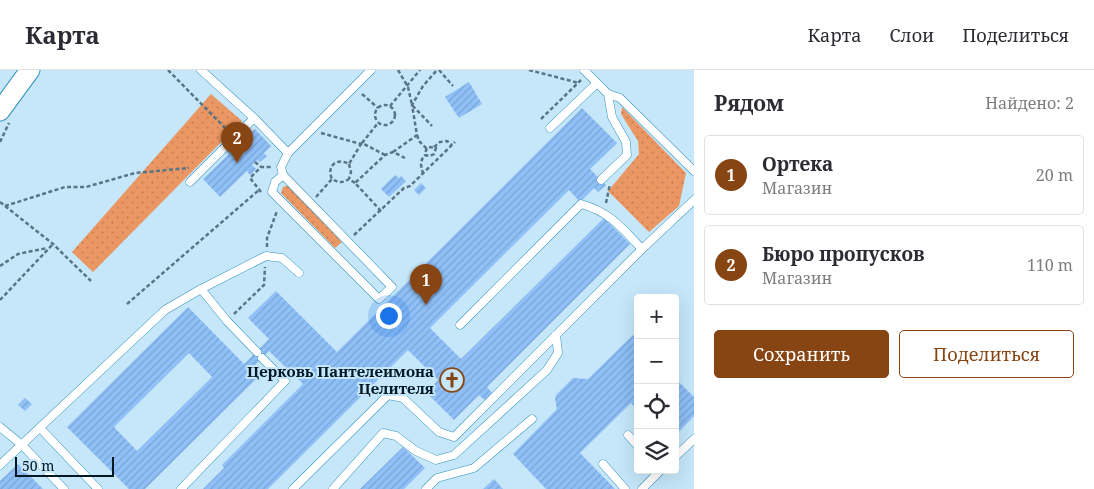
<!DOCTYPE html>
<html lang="ru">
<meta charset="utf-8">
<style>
:root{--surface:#fff;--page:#f2f2f3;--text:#2b2b33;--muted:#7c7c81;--line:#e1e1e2;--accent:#884514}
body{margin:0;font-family:"Noto Serif",serif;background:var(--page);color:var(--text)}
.controls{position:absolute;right:15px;bottom:15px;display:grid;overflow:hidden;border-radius:5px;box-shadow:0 5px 20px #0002}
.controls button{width:45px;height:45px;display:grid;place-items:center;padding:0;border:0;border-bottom:1px solid var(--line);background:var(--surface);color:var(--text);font:25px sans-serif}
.scale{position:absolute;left:15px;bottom:12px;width:99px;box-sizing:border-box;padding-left:5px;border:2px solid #001724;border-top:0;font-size:14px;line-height:18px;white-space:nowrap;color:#001724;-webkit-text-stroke:4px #c5e7f9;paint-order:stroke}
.you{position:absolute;left:388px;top:245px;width:18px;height:18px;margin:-12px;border:4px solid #fff;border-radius:50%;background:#1a73e8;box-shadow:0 0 0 8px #1a73e833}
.badge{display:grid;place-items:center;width:32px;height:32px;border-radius:50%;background:var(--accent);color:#fff;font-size:16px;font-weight:700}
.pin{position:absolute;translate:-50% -41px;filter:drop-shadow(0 1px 2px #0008)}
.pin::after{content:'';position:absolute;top:26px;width:18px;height:15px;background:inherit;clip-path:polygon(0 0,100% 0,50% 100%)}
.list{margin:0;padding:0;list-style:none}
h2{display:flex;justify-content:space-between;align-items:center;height:65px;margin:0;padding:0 20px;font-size:21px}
h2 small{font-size:16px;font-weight:400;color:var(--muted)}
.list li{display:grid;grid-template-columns:32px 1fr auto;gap:15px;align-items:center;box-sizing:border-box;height:80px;margin:0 10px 10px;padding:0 10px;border:1px solid var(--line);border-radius:5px}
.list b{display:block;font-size:19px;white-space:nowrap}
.list p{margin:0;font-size:16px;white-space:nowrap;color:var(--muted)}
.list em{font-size:16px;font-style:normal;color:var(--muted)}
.actions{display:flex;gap:10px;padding:15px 20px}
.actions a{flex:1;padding:11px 0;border:1px solid var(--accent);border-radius:5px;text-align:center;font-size:18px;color:var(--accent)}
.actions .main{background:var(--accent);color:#fff}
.icon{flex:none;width:28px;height:28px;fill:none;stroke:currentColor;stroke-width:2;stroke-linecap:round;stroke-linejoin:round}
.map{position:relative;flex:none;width:694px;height:419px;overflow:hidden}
header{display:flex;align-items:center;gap:30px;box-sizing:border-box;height:70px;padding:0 25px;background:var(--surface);border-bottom:1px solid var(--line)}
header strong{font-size:24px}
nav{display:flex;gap:28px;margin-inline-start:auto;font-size:18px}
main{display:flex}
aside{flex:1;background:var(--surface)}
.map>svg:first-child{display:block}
.grass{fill:url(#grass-dots)}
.building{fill:url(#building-hatch);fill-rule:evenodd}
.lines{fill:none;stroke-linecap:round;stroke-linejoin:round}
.service-casing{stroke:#3091bc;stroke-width:9}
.tertiary-casing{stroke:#3091bc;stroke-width:21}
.path{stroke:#597585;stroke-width:2.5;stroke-dasharray:4 2.5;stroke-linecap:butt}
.service{stroke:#fff;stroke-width:8}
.tertiary{stroke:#fff;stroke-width:19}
.labels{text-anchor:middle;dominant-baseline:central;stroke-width:4;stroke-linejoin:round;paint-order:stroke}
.poi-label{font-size:15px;font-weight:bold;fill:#001724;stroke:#c5e7f9;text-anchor:end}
</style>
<header>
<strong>Карта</strong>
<nav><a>Карта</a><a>Слои</a><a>Поделиться</a></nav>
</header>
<main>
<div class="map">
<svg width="694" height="419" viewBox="0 0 694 419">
<defs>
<pattern id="grass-dots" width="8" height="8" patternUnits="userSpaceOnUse" patternTransform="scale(1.25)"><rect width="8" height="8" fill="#eb9763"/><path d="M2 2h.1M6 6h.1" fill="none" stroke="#c88156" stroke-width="1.8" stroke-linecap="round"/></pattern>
<pattern id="building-hatch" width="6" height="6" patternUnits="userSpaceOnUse" patternTransform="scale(1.25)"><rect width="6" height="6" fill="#8fc0f8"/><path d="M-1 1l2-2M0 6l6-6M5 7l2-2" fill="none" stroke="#7aa4d4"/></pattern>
</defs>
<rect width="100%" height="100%" fill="#c5e7f9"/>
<!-- grass -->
<g class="grass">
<path d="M211,24L242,51L93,202L72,182Z"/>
<path d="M622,37L686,103L679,136L649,162L608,121L639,84L638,71L621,44Z"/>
<path d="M286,116H289L342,172L335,178L281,123L283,117Z"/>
</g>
<!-- building -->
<g class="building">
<path d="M469,12L482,34L459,48L445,27Z"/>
<path d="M582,38L617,73L590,99L606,115L598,122L594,118L580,132L569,120L430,258L461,289L604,148L630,174L487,317L494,325L487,332L479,325L454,350L426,322L438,310L408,280L268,419H203L224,398L222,395L303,314L269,281L250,300L258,307L145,419H129L67,357L188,237L244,294L269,269L248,248L276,221L337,282ZM189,283L212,307L137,381L114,357Z"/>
<path d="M255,59L271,76L264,83L267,86L260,92L257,90L252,95L256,99L250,105L247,101L220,127L203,109L229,84L226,81L232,75L236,78L241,73L238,69L244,63L247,66Z"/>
<path d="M395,105L399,108L401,106L406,111L389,127L381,119Z"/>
<path d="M421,113L426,118L419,125L414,120Z"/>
<path d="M633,265L638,270V340L631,333L580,383L615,419H546L513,384L557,339L555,329L556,325L573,308L588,309Z"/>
<path d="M675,308L694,327V346L675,366Z"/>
<path d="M25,328L32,334L25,341L18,335Z"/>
<path d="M403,377L425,398L404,419H360Z"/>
<path d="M18,394L43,419H0V411Z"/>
<path d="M494,409L503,419H483Z"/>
</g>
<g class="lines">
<!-- service casing -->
<g class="service-casing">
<g id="service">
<path d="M201,0L254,48L288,83L281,97L283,105"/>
<path d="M584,0L608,24L620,28L694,101"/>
<path d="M550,58L597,13"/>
<path d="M288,83L371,0"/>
<path d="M283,105L392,217L379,229L272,122L275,112Z"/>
<path d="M601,110L627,85L626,72L612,47L608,24"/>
<path d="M190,112L254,48"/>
<path d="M201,219L227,251L257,282"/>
<path d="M460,255L581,134C610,142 622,158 642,179"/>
<path d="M0,357L22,375L64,419"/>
<path d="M40,358L98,419"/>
<path d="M628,365L638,376"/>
<path d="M675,387L694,369"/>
<path d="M603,394L625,419"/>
<path d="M0,395L165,240L201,219L266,186L282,188L299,203"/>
<path d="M181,419L285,311L262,288"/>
<path d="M293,419L388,325L403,328L439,362L454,367L642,179L694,130"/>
<path d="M333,419L383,363L396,366L416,381L436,390L454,385L547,300L558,283L556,265"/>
<path d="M426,419L437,408L474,398L532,349"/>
<path d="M642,419L661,400"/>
</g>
</g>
<!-- tertiary casing -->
<g class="tertiary-casing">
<path id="tertiary" d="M0,41L30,0"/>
</g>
<!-- path -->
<g class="path">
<path d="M168,0L228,61"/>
<path d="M398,0L408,17L412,35L432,56"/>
<path d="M439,0L453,16"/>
<path d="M529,0L579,13"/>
<path d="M362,24L378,38"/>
<circle cx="385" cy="45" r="10"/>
<path d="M390,36L420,0"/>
<path d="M541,49L581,10"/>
<path d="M321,63L361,74L362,73L385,85"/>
<path d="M417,65L419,71L427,79"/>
<path d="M0,72L9,53"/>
<path d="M362,73L378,53"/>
<path d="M429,77L436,78L434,84L430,86L425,85L426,80Z"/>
<path d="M434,77L440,72L447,71L452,75"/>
<path d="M393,82L417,65L412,35L423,16L437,0"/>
<path d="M255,92L261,97"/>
<path d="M349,94L351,102L349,109"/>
<path d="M423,104L421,95L422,89L426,85"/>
<path d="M355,113L349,109C343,113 339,113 332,109C326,96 337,87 349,94L361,74"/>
<path d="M261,122L250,108L261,97H272"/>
<path d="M316,127L332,109"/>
<path d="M0,132L53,174L91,211"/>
<path d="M606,133L610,114"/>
<path d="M5,136L65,117H86L135,103L189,98"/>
<path d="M381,141L355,113L385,85L393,82L405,88"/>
<path d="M354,165L404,118L410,116L455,72"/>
<path d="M267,177V168L277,141"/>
<path d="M0,196L18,184L47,178"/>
<path d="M0,230L53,174"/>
<path d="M127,234L259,120"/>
<path d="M234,244L264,215L265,197"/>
</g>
<!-- service -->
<use href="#service" class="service"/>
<!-- tertiary -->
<use href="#tertiary" class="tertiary"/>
</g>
<!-- icons -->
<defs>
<g id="church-ring" transform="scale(1.25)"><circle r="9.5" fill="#c5e7f9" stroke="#884514" stroke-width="1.5"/><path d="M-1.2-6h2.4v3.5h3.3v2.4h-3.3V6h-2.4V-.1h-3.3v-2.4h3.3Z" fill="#884514"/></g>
</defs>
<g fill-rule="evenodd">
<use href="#church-ring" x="452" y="310"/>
</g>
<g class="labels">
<!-- poi labels -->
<g class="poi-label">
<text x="434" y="301">Церковь Пантелеимона<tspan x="434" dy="17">Целителя</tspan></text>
</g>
</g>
</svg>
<div class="controls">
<button>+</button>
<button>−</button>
<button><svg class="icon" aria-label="locate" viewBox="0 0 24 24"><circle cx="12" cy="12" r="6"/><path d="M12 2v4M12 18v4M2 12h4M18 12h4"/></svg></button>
<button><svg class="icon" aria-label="layers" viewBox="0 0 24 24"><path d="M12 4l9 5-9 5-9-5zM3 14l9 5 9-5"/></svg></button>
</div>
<div class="scale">50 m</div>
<div class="you"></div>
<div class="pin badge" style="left:426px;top:235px">1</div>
<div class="pin badge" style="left:237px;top:93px">2</div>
</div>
<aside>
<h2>Рядом<small>Найдено: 2</small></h2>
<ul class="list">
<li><span class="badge">1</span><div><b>Ортека</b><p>Магазин</p></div><em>20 m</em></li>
<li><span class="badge">2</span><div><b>Бюро пропусков</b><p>Магазин</p></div><em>110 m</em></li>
</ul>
<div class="actions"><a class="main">Сохранить</a><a>Поделиться</a></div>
</aside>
</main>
